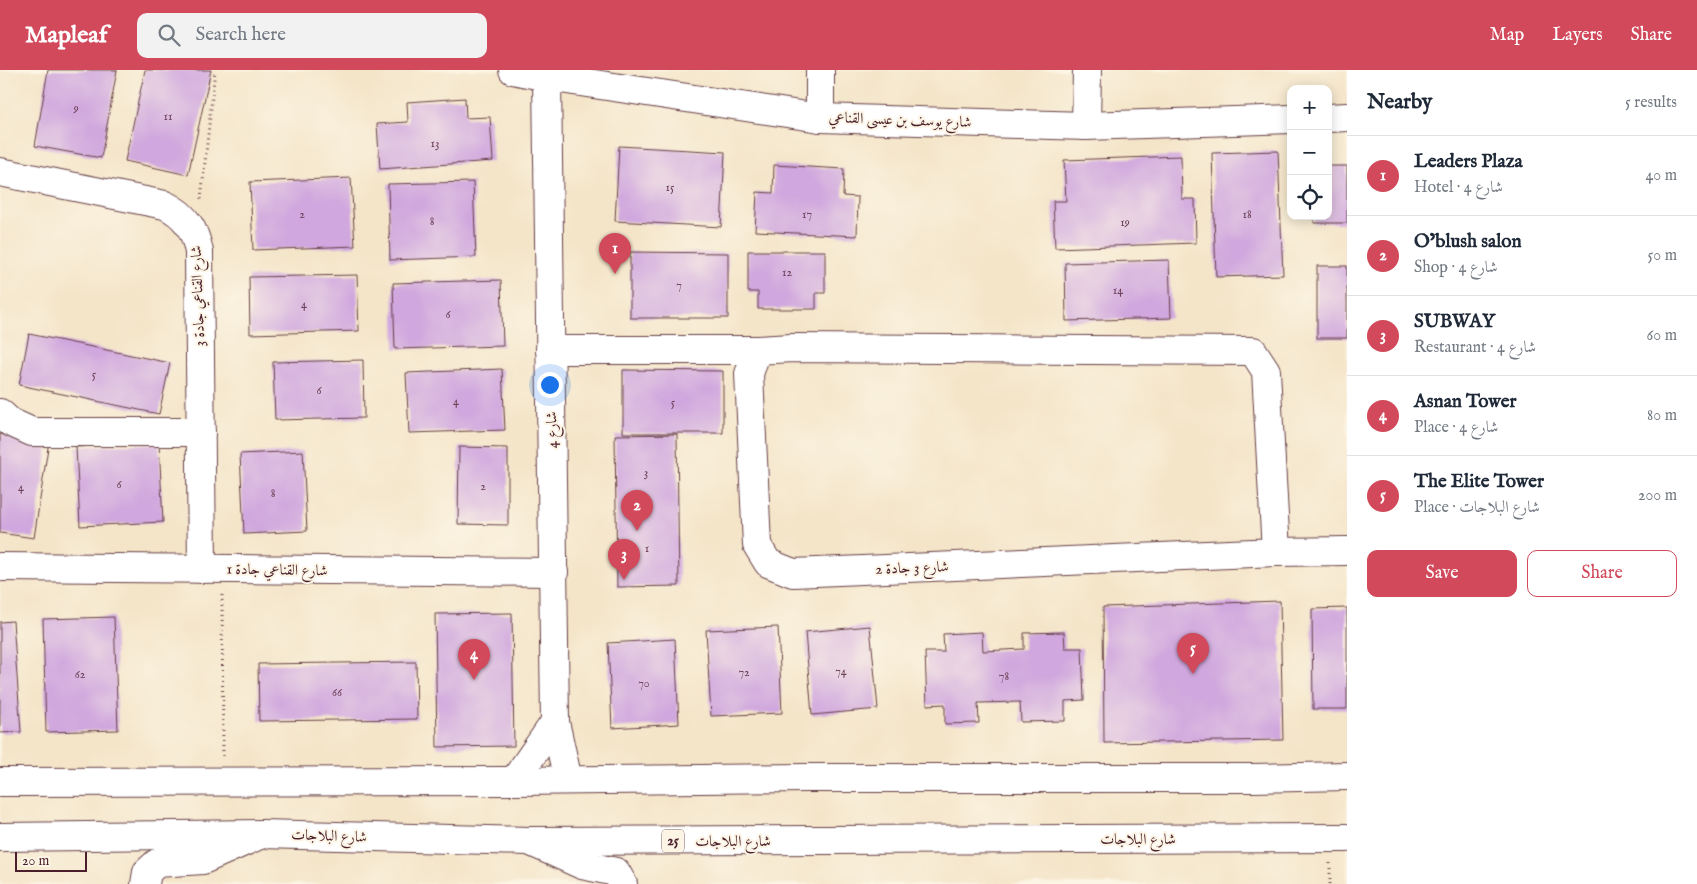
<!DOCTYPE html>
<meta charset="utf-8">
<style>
:root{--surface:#fff;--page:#f2f2f3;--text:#1f2937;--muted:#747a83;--line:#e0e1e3;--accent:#d1495b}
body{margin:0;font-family:"IM FELL English",Amiri,serif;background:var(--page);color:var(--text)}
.controls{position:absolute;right:15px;top:15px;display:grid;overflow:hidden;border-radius:10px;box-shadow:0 2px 12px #0003}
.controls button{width:45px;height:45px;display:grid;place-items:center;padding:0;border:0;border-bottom:1px solid var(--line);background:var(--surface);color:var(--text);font:25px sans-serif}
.scale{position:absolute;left:15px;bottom:12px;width:72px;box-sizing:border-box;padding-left:5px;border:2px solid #4a1f2b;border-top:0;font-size:14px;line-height:18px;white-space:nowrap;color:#4a1f2b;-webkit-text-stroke:4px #fcf5e5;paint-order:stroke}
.you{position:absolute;left:549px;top:314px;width:18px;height:18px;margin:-12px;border:4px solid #fff;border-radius:50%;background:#1a73e8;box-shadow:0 0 0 8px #1a73e833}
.badge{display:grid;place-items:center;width:32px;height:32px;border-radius:50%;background:var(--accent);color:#fff;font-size:16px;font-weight:700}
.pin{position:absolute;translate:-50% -41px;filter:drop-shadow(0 1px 2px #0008)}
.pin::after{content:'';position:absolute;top:26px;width:18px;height:15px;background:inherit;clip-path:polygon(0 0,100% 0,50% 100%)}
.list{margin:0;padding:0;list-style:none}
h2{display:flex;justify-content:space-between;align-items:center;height:65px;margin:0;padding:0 20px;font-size:21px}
h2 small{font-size:16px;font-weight:400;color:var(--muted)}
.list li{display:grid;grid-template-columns:32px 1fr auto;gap:15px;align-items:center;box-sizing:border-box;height:80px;padding:0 20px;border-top:1px solid var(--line)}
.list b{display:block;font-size:19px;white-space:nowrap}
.list p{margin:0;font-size:16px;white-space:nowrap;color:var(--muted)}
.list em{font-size:16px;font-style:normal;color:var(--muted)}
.actions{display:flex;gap:10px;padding:15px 20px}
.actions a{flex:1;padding:11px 0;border:1px solid var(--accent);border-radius:10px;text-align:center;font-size:18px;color:var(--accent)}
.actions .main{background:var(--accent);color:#fff}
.icon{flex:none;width:28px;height:28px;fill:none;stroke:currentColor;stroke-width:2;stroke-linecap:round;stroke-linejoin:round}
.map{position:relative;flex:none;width:1347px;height:814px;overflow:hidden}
header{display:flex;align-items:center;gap:30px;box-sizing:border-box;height:70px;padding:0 25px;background:var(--accent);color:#fff}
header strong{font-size:24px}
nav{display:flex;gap:28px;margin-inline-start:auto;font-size:18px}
.search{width:350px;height:45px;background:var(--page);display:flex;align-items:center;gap:12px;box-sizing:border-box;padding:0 18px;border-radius:10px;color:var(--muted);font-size:19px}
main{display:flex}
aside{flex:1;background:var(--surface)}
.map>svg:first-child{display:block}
.building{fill:#d0a7de}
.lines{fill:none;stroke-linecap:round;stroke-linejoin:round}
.minor-casing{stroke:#643d43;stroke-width:30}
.major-casing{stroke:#643d43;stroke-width:30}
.path{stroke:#643d43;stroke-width:3;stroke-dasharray:1 4;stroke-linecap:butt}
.minor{stroke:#fff;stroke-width:28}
.major{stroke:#fff;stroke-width:28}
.labels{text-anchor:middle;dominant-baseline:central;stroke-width:4;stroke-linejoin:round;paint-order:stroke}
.number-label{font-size:12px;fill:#6c4158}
.shield{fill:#fcf5e5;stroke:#7f5f63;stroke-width:1}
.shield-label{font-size:14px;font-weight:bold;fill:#4a1f2b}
.street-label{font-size:15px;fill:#4a1f2b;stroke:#fcf5e5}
</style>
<header>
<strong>Mapleaf</strong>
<div class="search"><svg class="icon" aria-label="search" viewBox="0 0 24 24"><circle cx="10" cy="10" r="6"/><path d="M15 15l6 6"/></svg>Search here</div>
<nav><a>Map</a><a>Layers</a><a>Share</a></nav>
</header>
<main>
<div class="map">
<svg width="1347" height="814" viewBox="0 0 1347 814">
<rect width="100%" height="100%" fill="#fcf5e5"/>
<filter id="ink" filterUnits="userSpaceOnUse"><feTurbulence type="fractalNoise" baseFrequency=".02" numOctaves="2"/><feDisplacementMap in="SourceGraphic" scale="10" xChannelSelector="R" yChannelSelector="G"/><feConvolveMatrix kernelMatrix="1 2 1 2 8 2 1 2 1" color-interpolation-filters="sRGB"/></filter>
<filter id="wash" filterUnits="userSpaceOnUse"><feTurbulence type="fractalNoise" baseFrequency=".0096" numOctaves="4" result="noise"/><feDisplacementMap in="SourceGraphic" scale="20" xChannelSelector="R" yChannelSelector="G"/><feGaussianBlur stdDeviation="1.12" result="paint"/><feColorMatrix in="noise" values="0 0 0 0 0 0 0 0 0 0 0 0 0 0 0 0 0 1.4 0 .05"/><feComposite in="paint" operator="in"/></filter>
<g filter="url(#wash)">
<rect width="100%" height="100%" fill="#f4e5c9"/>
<g id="blocks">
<!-- building -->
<g class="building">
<path d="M48,0H117L101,88L35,76Z"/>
<path d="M145,0H211L188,105L125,91Z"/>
<path d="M465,28L466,48L490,47L493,91L380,99L377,54L408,52L407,32Z"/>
<path d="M619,76L725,82L721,157L615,151Z"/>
<path d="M1278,81L1283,205L1216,207L1212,83Z"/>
<path d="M1181,86L1182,129H1195L1196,173L1055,178L1053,131H1066L1064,90Z"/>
<path d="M774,95L844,99L843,126L858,127L857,166L755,161L757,122L773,123Z"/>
<path d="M1328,96H1347V153H1314V146H1328Z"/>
<path d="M351,108L355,176L253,180L250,112Z"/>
<path d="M473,112L476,187L390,190L388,114Z"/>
<path d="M748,181H825V223H816V239H758V222H748Z"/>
<path d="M630,182L728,183V248H630Z"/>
<path d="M1169,190L1171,248L1066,251L1065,193Z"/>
<rect x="1317" y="196" width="30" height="72"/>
<path d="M357,205L359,261L250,264L249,207Z"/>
<path d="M501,210L503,276L395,279L393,213Z"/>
<path d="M29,264L170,293L159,344L19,315Z"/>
<path d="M363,290L364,348L275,350L273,292Z"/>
<path d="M502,299L505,360L409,363L406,303Z"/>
<path d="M623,300L723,301V363H623Z"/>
<path d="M0,364L49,371L34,468L0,463Z"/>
<path d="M677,364L679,516L617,517L615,365Z"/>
<path d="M159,373L163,452L80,456L76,377Z"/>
<path d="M459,377L508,378V455L458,454Z"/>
<path d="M303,381L307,461L244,464L240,384Z"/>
<path d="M1280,531L1283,670L1104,673L1103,537Z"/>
<path d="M1347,538V639H1313L1312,539Z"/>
<path d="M512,543L514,676L437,677L435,544Z"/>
<path d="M114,547L118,660L46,662L43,549Z"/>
<path d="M13,551L21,662L0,663V552Z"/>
<path d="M870,556L878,639L812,645L805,562Z"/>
<path d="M778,557L782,643L711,646L706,560Z"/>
<path d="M982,562L983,581L1024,579V563L1064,562L1065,578H1082L1084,630L1065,631V651L1021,652L1020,632L978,633L979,653L945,654V634L927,635L925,582H944L943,564Z"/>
<path d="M675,569L679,654L612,658L608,573Z"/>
<path d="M416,592L417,649L259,651L258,594Z"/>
</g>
</g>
</g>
<g filter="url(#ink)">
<use href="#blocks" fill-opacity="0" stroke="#643d43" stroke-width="1"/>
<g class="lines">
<!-- minor casing -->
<g class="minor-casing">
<g id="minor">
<path d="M513,0L547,7L820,48L1086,56L1291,49"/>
<path d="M547,7L555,652L568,710"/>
<path d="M820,48V0"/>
<path d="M1328,48L1347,47"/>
<path d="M1086,56L1087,0"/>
<path d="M0,102L165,135C186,145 195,160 199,182L202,499"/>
<path d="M550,280H757"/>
<path d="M0,343L10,352L32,362H201"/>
<path d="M1276,482L1266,301L1253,281L792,278L757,280L749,304L757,475L768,493L793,503L1276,482L1347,481"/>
<path d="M0,497L554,502"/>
<path d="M514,711L555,652"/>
<path d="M529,771L582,795L616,802L623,814"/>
<path d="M145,814L147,802L157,793L203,790L262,764"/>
</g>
</g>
<!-- major casing -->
<g class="major-casing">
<g id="major">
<path d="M0,712L514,711L806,708H1252L1347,706"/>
<path d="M0,767L262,764L529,771L1347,768"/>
</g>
</g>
<!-- path -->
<g class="path">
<path d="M201,129L215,0"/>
<path d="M222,525L223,686"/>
<path d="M1330,814V792"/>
</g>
<!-- minor -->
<use href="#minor" class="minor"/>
<!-- major -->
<use href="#major" class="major"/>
</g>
</g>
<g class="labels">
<!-- number labels -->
<g class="number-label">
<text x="76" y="38">9</text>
<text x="168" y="46">11</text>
<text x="435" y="73">13</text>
<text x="670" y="117">15</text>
<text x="302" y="144">2</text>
<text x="807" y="144">17</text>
<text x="1247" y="144">18</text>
<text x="432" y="151">8</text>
<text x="1125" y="152">19</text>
<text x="787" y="202">12</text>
<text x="679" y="215">7</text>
<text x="1118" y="220">14</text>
<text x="304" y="234">4</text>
<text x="448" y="244">6</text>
<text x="94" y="304">5</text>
<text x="319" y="320">6</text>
<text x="456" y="331">4</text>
<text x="673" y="332">5</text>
<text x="646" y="402">3</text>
<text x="119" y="414">6</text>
<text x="483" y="416">2</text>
<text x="21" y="417">4</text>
<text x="273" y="423">8</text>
<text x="647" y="478">1</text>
<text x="841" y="601">74</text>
<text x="744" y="602">72</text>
<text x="80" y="604">62</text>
<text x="1004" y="606">78</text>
<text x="644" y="613">70</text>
<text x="337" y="622">66</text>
</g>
<!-- shield labels -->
<rect class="shield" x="662" y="759.5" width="22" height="23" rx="4"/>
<g class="shield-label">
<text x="673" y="771">25</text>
</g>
<!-- street labels -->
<g class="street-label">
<text transform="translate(900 50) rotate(2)">شارع يوسف بن عيسى القناعي</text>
<text transform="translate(198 226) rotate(-92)">شارع القناعي جادة 3</text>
<text transform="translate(552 360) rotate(-91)">شارع 4</text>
<text transform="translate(912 498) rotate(-2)">شارع 3 جادة 2</text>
<text transform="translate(277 500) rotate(1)">شارع القناعي جادة 1</text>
<text transform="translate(329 766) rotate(2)">شارع البلاجات</text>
<text x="1138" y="769">شارع البلاجات</text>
<text x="733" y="771">شارع البلاجات</text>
</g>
</g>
</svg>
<div class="controls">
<button>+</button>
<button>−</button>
<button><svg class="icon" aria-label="locate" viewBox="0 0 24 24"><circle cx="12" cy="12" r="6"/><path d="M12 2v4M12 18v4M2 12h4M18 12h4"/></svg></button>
</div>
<div class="scale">20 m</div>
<div class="you"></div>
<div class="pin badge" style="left:615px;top:204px">1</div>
<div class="pin badge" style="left:637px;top:461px">2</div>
<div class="pin badge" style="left:624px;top:510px">3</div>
<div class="pin badge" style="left:474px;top:610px">4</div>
<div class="pin badge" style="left:1193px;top:604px">5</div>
</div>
<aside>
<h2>Nearby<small>5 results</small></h2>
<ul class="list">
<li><span class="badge">1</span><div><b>Leaders Plaza</b><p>Hotel · شارع 4</p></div><em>40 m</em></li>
<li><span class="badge">2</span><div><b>O’blush salon</b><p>Shop · شارع 4</p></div><em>50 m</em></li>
<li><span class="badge">3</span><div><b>SUBWAY</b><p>Restaurant · شارع 4</p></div><em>60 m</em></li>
<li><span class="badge">4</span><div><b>Asnan Tower</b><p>Place · شارع 4</p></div><em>80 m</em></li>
<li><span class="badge">5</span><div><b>The Elite Tower</b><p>Place · شارع البلاجات</p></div><em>200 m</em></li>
</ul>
<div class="actions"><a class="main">Save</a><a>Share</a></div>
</aside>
</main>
